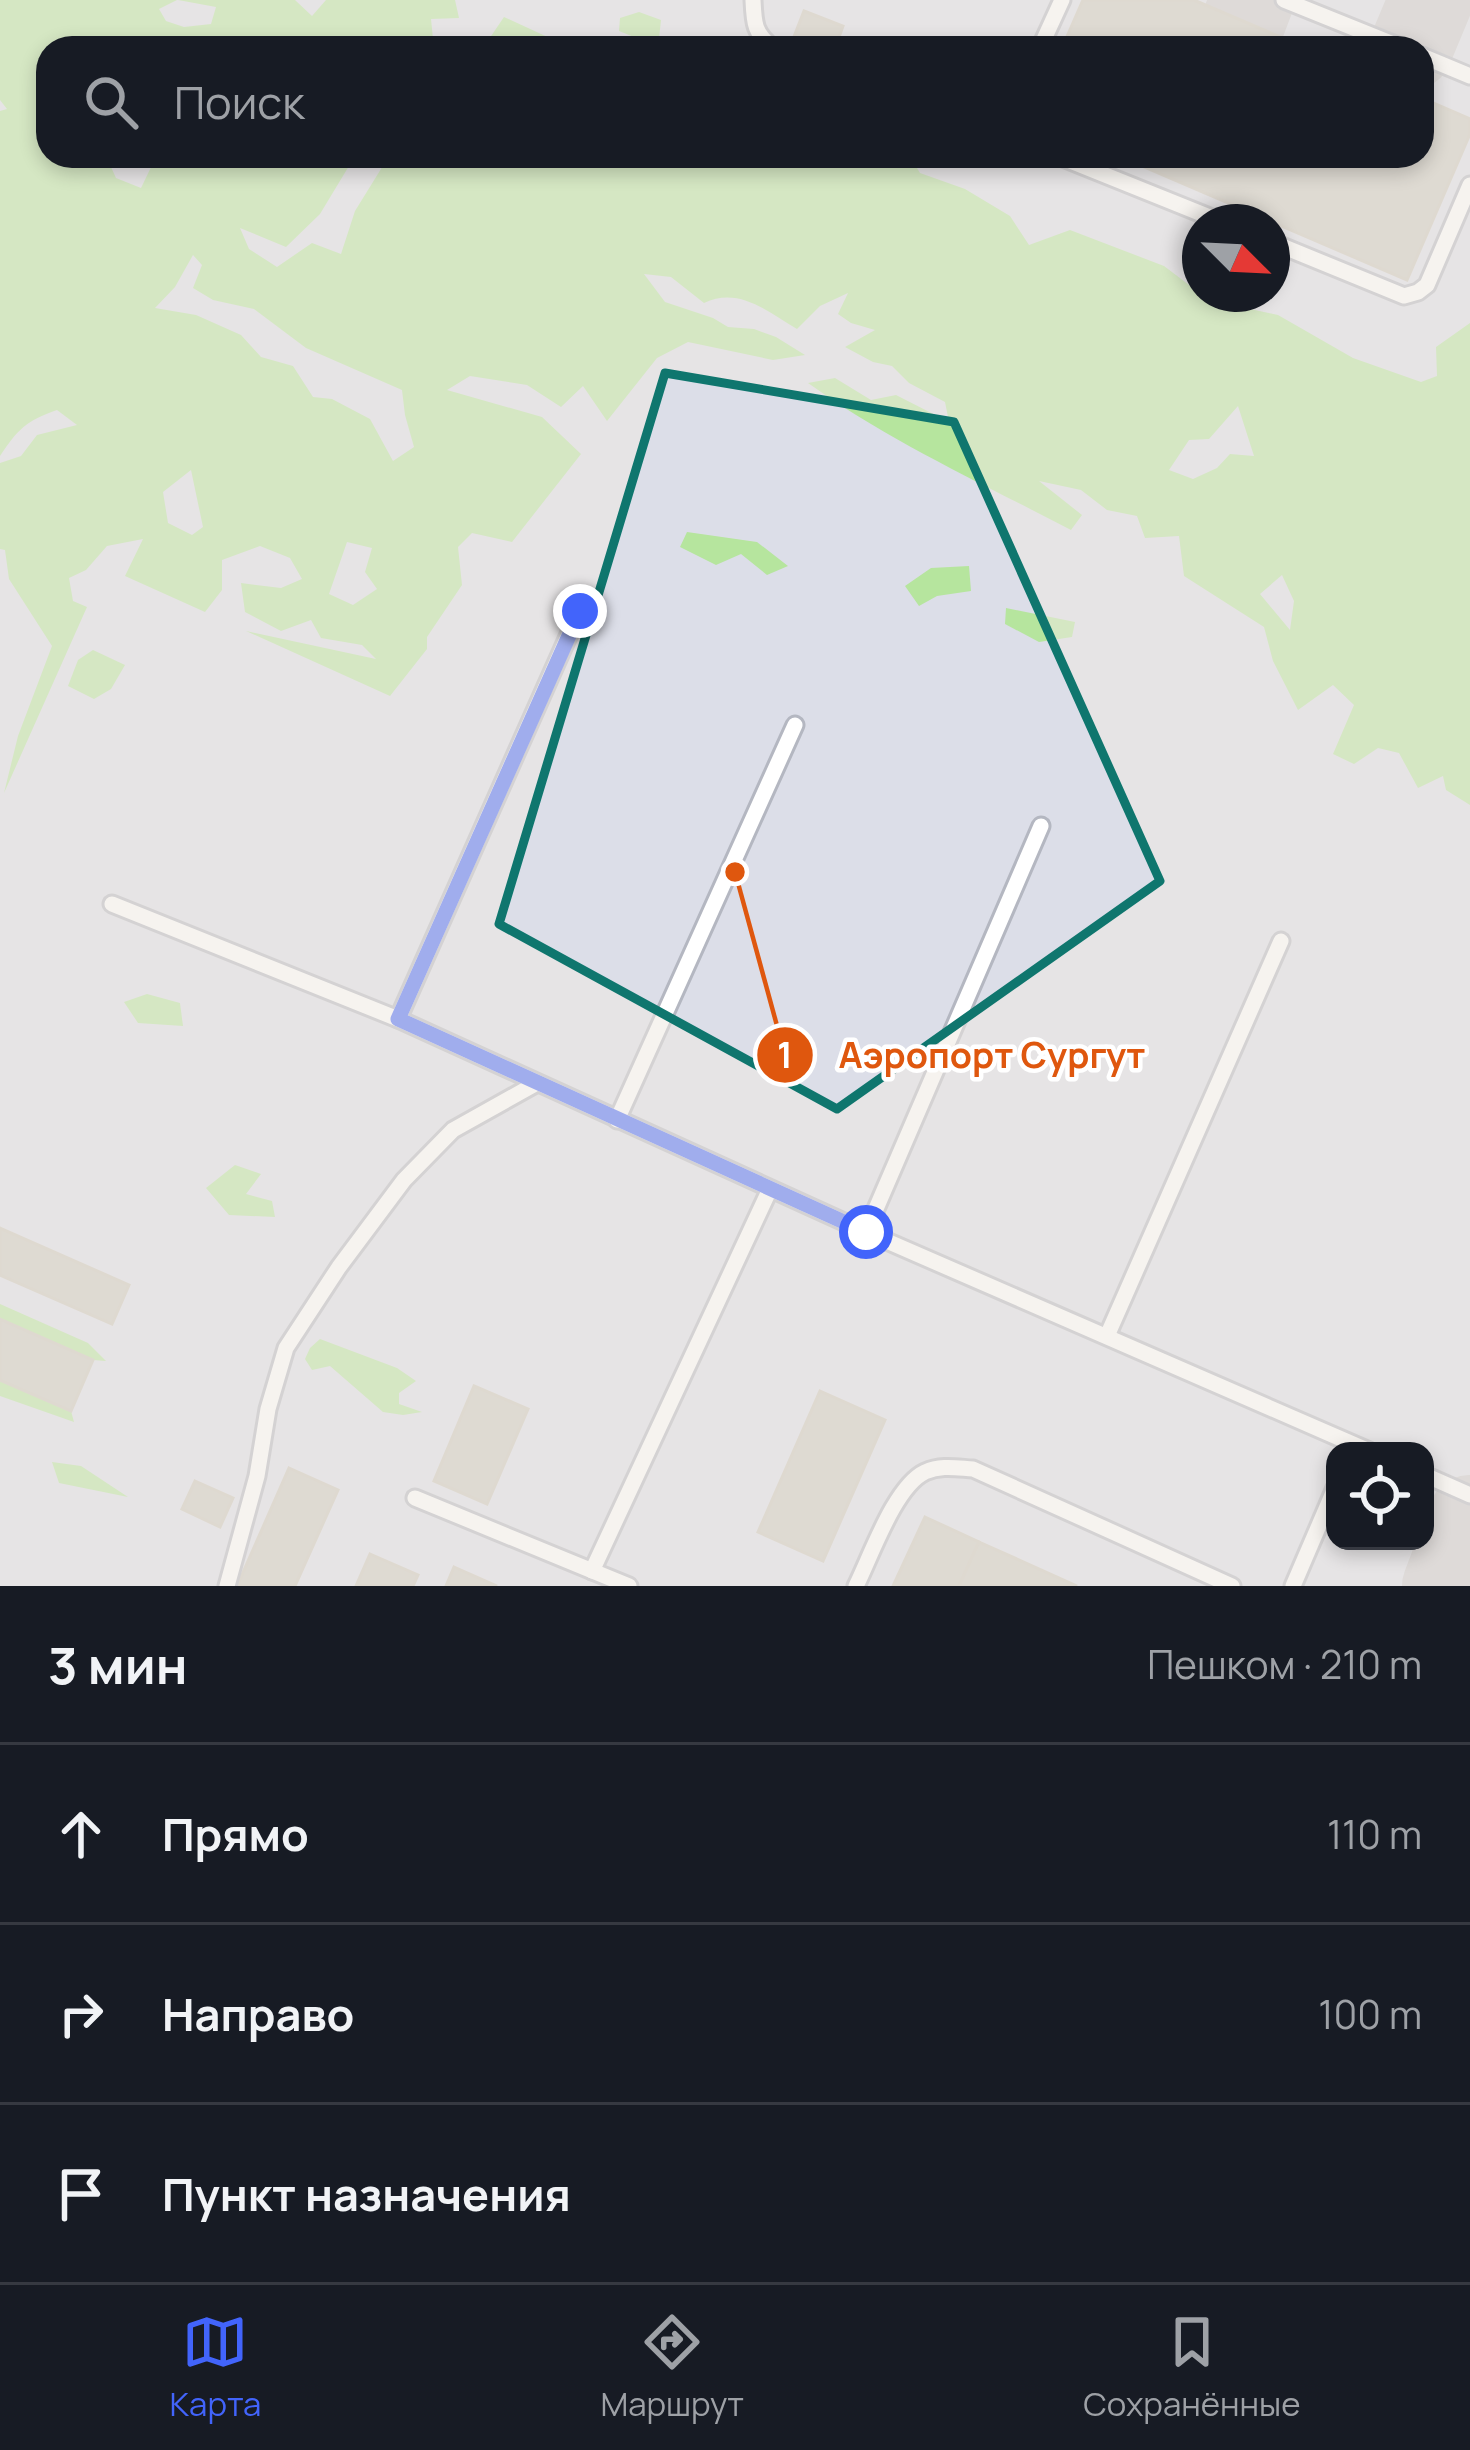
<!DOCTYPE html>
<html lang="ru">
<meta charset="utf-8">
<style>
:root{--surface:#171b24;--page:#242831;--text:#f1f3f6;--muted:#9ea1a6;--line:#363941;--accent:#4264fb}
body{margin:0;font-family:Manrope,sans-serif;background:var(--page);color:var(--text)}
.controls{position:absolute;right:36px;bottom:36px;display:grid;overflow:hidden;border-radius:24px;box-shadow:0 6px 18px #0003}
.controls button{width:108px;height:108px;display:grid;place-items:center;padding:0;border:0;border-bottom:3px solid var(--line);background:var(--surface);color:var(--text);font:60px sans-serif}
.compass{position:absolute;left:1182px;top:204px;width:108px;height:108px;border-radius:50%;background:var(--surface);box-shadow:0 6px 18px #0003;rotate:114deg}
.stop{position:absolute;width:36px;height:36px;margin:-27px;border:9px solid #4264fb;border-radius:50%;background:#fff}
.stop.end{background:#4264fb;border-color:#fff;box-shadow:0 3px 12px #0008}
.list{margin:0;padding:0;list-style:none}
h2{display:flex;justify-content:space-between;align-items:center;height:156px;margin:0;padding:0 48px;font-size:51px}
h2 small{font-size:39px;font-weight:400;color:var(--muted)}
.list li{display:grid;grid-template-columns:78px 1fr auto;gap:36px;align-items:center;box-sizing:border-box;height:180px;padding:0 48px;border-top:3px solid var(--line)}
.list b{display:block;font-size:45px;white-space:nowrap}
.list em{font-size:39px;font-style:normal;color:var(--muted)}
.icon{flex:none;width:66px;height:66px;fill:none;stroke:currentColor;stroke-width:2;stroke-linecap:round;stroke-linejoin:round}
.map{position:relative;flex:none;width:1470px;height:1586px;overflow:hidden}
.search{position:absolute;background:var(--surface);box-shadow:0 6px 18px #0003;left:36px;right:36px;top:36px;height:132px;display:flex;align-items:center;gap:30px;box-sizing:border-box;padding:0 42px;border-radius:36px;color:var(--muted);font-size:45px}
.sheet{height:696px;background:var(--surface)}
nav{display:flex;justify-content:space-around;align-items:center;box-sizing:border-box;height:168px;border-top:3px solid var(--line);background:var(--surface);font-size:33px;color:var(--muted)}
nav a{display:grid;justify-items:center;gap:6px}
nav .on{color:var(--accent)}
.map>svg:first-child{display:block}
.airport{fill:#dcdee8;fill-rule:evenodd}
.green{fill:#b6e59e;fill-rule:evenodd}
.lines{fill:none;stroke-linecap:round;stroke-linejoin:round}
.taxiway{stroke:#c9c8cc;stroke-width:84}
.building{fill:#cbc7bf;stroke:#cbc5ba;stroke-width:3}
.service-casing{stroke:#b4b7c1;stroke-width:21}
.service{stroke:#fff;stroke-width:15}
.route{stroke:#4264fb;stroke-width:15}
.marked{fill:none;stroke:#0f766e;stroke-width:9;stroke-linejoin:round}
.leader{fill:none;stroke:#df570e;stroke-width:4.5}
.callout-dot{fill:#df570e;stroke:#fff;stroke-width:4.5}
.mark-label{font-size:36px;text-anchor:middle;font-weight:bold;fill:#fff}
.callout-label{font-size:36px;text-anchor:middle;font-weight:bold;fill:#df570e;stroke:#fff;stroke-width:9;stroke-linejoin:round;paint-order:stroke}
</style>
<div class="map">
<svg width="1470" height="1586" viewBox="0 0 1470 1586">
<rect width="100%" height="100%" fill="#efe9e1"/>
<!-- airport -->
<path class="airport" d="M0,0H1470V1586H0ZM48,48H1422V156H48ZM1200,222H1272V294H1200ZM1335,1451H1425V1541H1335Z"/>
<!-- green -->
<g class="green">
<path d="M0,0H177L159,9L166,21L184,27L211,24L216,7L178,0H295L312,16L326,0H455L459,18L431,19L433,39L453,48H48V156H106L116,178L141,188L155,159L153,156H355L320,214L286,247L240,228L249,249L277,267L312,243L341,254L355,211L389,156H905L911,158L920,173L965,189L1010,216L1029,245L1070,230L1164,266L1209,300L1278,315L1353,358L1421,382L1437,376L1436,347L1470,323V805L1446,790L1443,776L1418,788L1399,753L1378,748L1354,764L1333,754L1354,705L1333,685L1298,710L1273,661L1264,627L1184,576L1179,536L1145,538L1137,516L1107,510L1081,490L1039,481L1082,515L1071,530C983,484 889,441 808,383L835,378L871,400L896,395L949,422L945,402L909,383L892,366L873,362L845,347L875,330L851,323L838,314L848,293L820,306L797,329C768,312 739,286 704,303L671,277L644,274L665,302L713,318L728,327L754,329L776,337L805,355L773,360L688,342L657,358L607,421L583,386L561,407L527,385L470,376L447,390L542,417L581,454L512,542L472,533L458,547L462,585L427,637V649L390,696L246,631L376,659L362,645L321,638L311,620L281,631L245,612L241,583L281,588L302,579L290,558L260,546L222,560V590L205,612L125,576L143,539L107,546L86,570L69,578L73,601L87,607L4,793L18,736L52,646L9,579L5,550L0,549V463L21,456L37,435L77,425L57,410C26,421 18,429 0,456V111L7,109L0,100ZM193,255L202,265L193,288L213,300L254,309L306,348L402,390L405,415L414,447L393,461L370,419L332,399L313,397L293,366L261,357L241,335L196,315L155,308L175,287ZM1238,406L1254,456L1230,454L1217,468L1193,479L1169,470L1189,440L1209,439ZM191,470L203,527L192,535L168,523L163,492ZM347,542L372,548L365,572L377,589L353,605L329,594ZM1282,575L1294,601L1290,630L1260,594Z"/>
<path d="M639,12L661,20L659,39L649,43L619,31L620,18Z"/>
<path d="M504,17L554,40L564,48H478L485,45Z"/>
<path d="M687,532L757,542L788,566L767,575L741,554L716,565L680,547Z"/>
<path d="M969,566L971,591L937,596L919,606L905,586L931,568Z"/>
<path d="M1006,608L1075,622L1072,637L1039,642L1005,624Z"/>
<path d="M93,650L125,665L111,689L94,699L68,686L78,660Z"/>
<path d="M147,994L180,1003L183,1026L138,1023L124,1002Z"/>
<path d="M235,1165L261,1174L246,1194L272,1201L275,1217L229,1215L206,1188Z"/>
<path d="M0,1304L88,1343L106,1361L93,1360L0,1319Z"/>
<path d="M320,1339L397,1368L416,1381L399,1393V1404L422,1412L403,1415L383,1412L330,1366L312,1370L305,1359L310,1348Z"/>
<path d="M0,1381L71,1411L74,1422L0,1396Z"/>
<path d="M52,1462L81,1466L128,1497L59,1483Z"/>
</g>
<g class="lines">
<!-- taxiway -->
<g class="taxiway">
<path d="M1244,21L1252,0"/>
<path d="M1411,48L1431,0"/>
<path d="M1444,1586L1470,1517"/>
</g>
</g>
<!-- building -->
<g class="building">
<path d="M1083,0H1194L1306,48H1062Z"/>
<path d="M804,11L843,26L835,48H808L792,42Z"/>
<path d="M1422,98L1470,119V134L1407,280L1119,156H1422Z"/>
<path d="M0,1228L129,1285L112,1324L0,1275Z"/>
<path d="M0,1319L93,1360L71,1411L0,1380Z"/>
<path d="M474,1386L528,1409L487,1504L434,1481Z"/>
<path d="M820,1391L885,1420L823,1561L758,1532Z"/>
<path d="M289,1468L338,1490L295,1586H237Z"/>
<path d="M195,1481L233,1498L220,1527L182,1509Z"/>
<path d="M925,1517L979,1542L959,1586H893Z"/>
<path d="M979,1542L1077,1586H959Z"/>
<path d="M370,1554L418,1575L413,1586H356Z"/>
<path d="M454,1567L497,1586H446Z"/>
</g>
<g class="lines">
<!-- service casing -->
<g class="service-casing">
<g id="service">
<path d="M753,0C754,23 754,33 773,48"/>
<path d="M1284,0L1403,48"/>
<path d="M1040,48L1062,0"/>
<path d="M1422,56L1470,76"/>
<path d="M1058,156L1222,222"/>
<path d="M1272,242L1404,296L1418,292L1427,285L1470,185"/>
<path d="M112,904L398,1019L866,1232L1369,1451"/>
<path d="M398,1019L579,612"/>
<path d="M617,1120L795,725"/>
<path d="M866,1232L1041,826"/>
<path d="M1107,1336L1281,941"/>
<path d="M1425,1475L1470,1495"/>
<path d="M415,1498L629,1586"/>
<path d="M592,1571L770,1189"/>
<path d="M227,1586L257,1476L268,1409L286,1348L339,1267L404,1180L453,1130L537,1083"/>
<path d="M856,1586C871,1556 895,1486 925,1472C941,1465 956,1468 973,1469L1232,1586"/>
<path d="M1293,1586L1335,1488"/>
</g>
</g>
<!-- service -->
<use href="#service" class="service"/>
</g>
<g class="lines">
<!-- route -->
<path class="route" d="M580,611L398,1019L866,1232"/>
</g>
<!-- marked area -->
<path d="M0 0H1470V1586H0ZM665,373L954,422L1160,881L837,1109L499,924Z" fill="#efe9e1" fill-opacity=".55" fill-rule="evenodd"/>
<path class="marked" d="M665,373L954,422L1160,881L837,1109L499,924Z"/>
<!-- callouts -->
<path class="leader" d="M735 872L785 1055"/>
<g class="callout-dot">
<circle cx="735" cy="872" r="12"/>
<circle cx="785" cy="1055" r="30"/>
</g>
<g class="mark-label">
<text x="785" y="1068">1</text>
</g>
<g class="callout-label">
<text x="992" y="1068">Аэропорт Сургут</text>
</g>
</svg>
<div class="controls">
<button><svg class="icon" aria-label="locate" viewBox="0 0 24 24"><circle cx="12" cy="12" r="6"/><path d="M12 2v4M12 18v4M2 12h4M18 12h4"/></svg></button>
</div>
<svg class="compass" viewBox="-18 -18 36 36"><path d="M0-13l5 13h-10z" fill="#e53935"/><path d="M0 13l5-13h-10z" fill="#9ea1a6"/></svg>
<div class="stop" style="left:866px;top:1232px"></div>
<div class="stop end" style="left:580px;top:611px"></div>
<div class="search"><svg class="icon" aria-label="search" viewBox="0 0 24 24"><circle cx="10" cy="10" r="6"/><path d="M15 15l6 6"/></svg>Поиск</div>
</div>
<section class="sheet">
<h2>3 мин<small>Пешком · 210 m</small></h2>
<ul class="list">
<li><svg class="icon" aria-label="ahead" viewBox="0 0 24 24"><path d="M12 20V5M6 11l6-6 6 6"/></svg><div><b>Прямо</b></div><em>110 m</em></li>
<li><svg class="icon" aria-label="right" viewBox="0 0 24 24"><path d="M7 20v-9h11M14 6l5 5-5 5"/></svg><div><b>Направо</b></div><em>100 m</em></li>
<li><svg class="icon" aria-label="arrive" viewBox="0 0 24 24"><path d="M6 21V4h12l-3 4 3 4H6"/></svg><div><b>Пункт назначения</b></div></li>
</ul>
</section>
<nav>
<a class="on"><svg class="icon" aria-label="map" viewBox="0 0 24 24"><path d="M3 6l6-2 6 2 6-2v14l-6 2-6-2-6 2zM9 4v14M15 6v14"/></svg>Карта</a>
<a><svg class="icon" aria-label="directions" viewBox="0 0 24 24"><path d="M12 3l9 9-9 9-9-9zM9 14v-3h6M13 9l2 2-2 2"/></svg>Маршрут</a>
<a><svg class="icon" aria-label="saved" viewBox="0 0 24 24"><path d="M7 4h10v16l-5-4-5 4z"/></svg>Сохранённые</a>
</nav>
